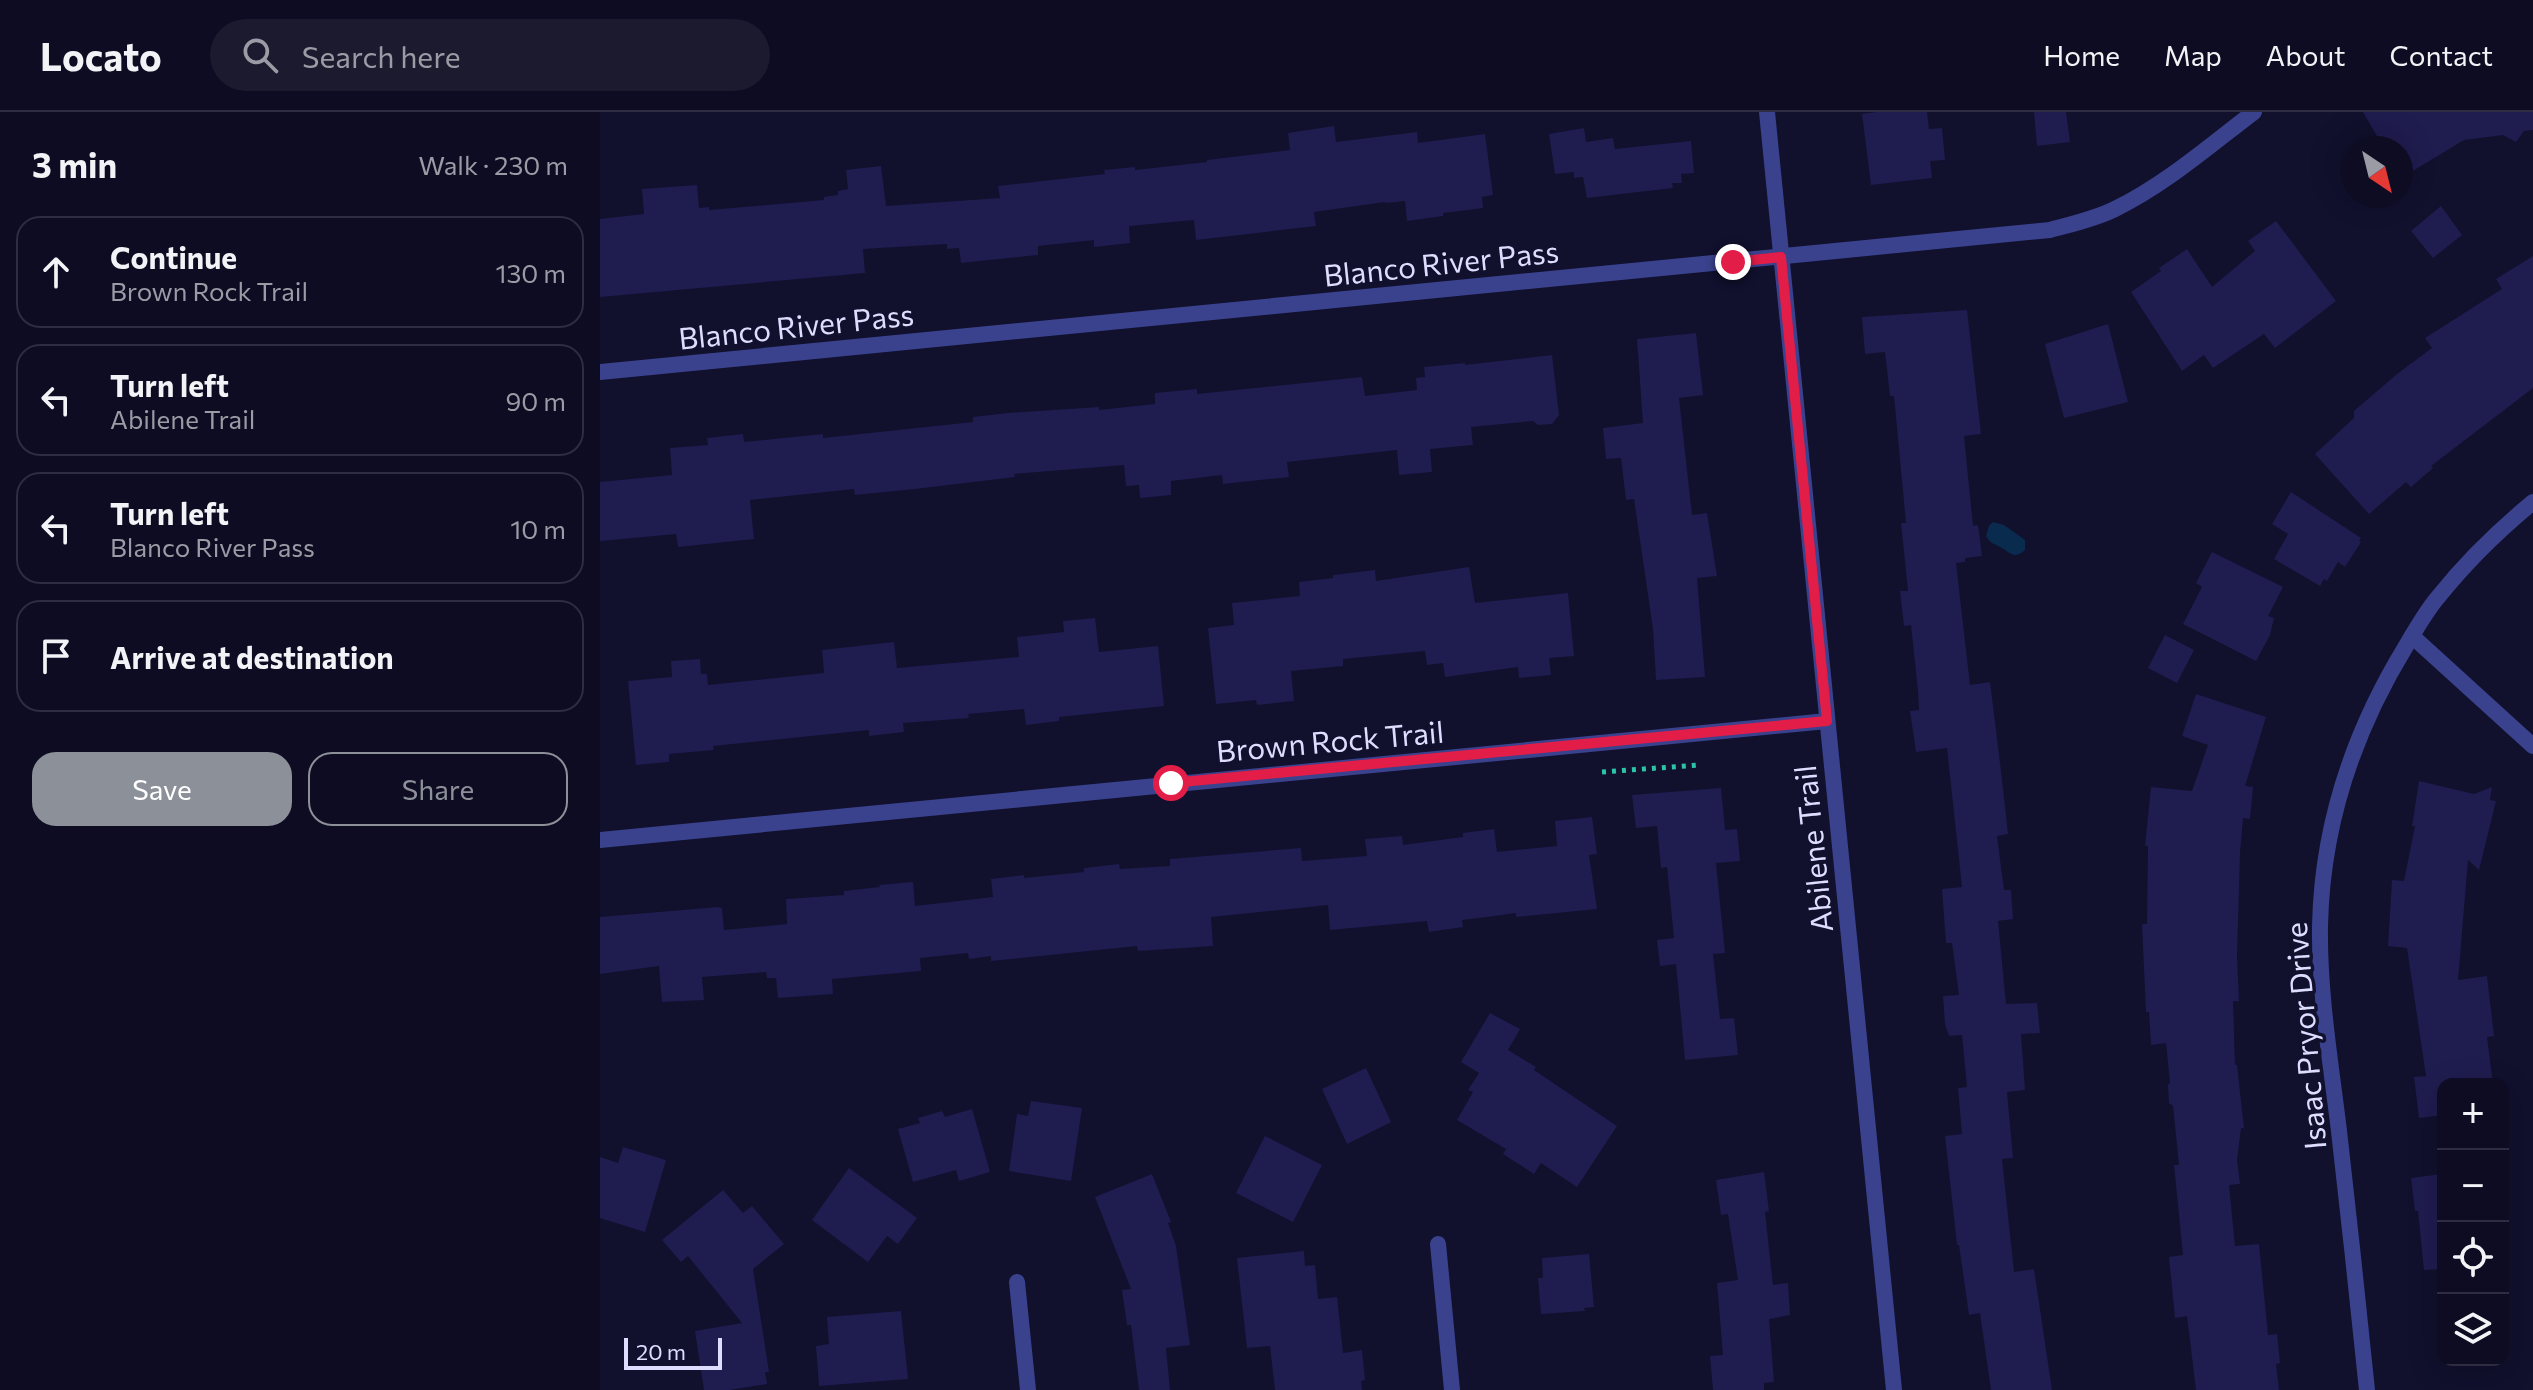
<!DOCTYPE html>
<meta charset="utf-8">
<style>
:root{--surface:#0d0c22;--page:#1b1a2f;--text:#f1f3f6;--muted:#9a9ba5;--line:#2d2c40;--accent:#8c9099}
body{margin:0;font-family:Commissioner,sans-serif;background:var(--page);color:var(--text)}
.controls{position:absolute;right:24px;bottom:24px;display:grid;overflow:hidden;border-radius:16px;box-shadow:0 8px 32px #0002}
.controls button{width:72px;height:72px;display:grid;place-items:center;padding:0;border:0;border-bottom:2px solid var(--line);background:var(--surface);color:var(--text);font:40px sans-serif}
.compass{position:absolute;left:1741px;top:24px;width:72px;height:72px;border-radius:50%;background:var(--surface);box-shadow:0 8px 32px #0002;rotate:145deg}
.scale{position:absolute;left:24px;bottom:20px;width:98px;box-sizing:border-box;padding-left:8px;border:4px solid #dddeff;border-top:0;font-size:22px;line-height:28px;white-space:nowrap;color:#dddeff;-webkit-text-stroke:6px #11102d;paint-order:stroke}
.stop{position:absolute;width:24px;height:24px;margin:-18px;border:6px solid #e11d48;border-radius:50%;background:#fff}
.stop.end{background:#e11d48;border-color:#fff;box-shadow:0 2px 8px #0008}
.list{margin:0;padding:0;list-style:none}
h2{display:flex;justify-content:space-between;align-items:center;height:104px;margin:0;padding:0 32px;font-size:34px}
h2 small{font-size:26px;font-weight:400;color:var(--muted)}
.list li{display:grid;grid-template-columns:52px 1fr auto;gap:24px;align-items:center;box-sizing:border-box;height:112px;margin:0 16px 16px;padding:0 16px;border:2px solid var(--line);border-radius:24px}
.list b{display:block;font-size:30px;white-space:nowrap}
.list p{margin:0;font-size:26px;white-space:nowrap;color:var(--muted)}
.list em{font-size:26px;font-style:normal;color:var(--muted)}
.actions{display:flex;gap:16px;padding:24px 32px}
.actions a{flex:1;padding:18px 0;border:2px solid var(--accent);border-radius:24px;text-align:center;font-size:28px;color:var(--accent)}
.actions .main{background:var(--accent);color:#fff}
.icon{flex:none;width:44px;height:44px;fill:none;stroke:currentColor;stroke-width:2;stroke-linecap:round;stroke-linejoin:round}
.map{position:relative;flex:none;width:1933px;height:1278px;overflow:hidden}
header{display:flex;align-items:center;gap:48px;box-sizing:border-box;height:112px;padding:0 40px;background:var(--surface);border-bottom:2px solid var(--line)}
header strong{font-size:38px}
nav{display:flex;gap:44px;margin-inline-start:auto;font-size:28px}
.search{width:560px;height:72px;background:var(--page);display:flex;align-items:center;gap:20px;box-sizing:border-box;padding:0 28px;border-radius:44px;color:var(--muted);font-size:30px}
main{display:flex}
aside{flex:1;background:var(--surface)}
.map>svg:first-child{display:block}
.water{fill:#092b4e}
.building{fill:#1f1c4f}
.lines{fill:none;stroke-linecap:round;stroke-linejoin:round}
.path{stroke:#2bc4a6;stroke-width:5;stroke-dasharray:4 6;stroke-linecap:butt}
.minor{stroke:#3a428e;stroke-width:16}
.route{stroke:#e11d48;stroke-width:10}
.labels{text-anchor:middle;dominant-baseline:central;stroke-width:7;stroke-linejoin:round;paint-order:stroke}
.street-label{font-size:30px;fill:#dddeff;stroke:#11102d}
</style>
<header>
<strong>Locato</strong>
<div class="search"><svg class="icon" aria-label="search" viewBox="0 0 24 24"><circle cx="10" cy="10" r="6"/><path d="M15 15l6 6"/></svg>Search here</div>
<nav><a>Home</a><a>Map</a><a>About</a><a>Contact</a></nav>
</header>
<main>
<aside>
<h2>3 min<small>Walk · 230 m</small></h2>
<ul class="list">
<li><svg class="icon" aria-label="ahead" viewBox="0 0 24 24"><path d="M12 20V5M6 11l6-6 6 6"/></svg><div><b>Continue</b><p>Brown Rock Trail</p></div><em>130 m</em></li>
<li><svg class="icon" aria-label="left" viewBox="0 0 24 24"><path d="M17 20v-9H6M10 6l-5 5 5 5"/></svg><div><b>Turn left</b><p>Abilene Trail</p></div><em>90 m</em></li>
<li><svg class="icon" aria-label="left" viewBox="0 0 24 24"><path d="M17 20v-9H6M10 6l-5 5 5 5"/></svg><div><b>Turn left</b><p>Blanco River Pass</p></div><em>10 m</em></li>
<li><svg class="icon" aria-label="arrive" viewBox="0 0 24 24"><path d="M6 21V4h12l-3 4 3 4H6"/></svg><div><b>Arrive at destination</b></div></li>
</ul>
<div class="actions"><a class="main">Save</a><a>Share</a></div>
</aside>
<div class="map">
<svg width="1933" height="1278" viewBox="0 0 1933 1278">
<rect width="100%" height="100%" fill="#11102d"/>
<!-- water -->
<path class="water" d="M1393,410L1404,413L1425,428V438C1415,447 1411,442 1402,436C1394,431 1390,432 1386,424L1389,414Z"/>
<!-- building -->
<g class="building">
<path d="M1277,0H1327L1329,17L1342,16L1345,48L1330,49L1332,66L1271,73L1262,2Z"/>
<path d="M1434,0H1466L1470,30L1437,34Z"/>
<path d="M1763,0H1933V18L1924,19L1916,30L1903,23L1864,28L1801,66V36H1784Z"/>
<path d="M734,14L736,30L817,20L818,31L885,22L893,83L882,85L883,96L843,101V104L807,109L805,89L785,91V90L714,100L716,114L596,128L594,108L529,114L530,131L494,135V128L438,134V143L361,151L359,136L347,137V132L263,137L265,161L0,185V107L44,102L42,77L97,73L99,96L109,95V98L224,88V85L238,83V79L248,77L246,58L281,54L286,94L400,86L398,74L505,62L504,58L535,55V58L607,50V48L690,38L688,21Z"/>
<path d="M984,16L986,30L1013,26L1015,37L1091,29L1094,61L1081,62L1082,71H1072L1073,76L987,86L983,65L974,66V60L955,62L949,22Z"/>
<path d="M1841,94L1862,123L1833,146L1811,119Z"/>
<path d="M1676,109L1736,189L1675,236L1664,222L1613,256L1604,243L1582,259L1531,180L1561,159L1559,156L1587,137L1612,175L1655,139L1648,129Z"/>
<path d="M1933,144V276L1831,354L1833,356L1811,375L1806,370L1769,402L1715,342L1754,306V299L1797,262L1832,236L1825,226L1902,177L1896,167Z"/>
<path d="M1367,198L1381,322L1364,324L1373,414L1378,413L1382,444L1365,446V450L1356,451L1370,573L1390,570L1401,659L1408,722L1397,724L1404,778H1411L1413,807L1398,809L1406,892L1437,891L1440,921L1421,922L1425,978L1407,980L1413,1046L1402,1047L1414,1160L1434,1157L1452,1278H1391L1380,1201L1369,1203L1359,1133H1357L1345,1024L1362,1022L1358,976L1367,975L1362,923L1349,924L1345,912L1343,884L1359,883L1352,831H1346L1342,777L1362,775L1347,636L1316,640L1310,599L1319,598L1318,579L1311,513L1304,514L1300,479H1308L1301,411H1306L1294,284H1290L1285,240L1265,242L1262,205Z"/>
<path d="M1508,212L1528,290L1464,306L1445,232Z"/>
<path d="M1096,221L1103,283L1079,286L1092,403L1107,401L1117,464L1097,466L1105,565L1056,568L1053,517L1034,387L1026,388L1021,346L1006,347L1003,316L1043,311L1037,227Z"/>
<path d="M952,243L959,303L952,312L938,313L933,309L871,315L873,333L830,337L832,360L799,363L797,338L687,350L689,365L623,372L622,363L571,369V383L540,386L539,373L526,374L524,353L414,362L415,365L315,377L255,383L254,377L150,388L154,427L78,435L76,422L0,429V370L72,363L70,336L108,333L107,326L143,322L144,330L223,322V326L373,310V305L408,301L499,295V298L555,292V281L597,277V282L762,265L765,284L817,278L816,266L825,265L824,255L865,251V253Z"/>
<path d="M1691,380L1761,426L1759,429L1761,430L1745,455L1738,450L1727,469L1724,467L1720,474L1674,447L1688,422L1672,412Z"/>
<path d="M1612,440L1683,475L1668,504L1674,506L1670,523L1656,549L1583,512L1602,475L1596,471Z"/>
<path d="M869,455L875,491L968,481L974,544L949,546L951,563L919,566L918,555L845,565L843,551L827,553L825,539L743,547V554L691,559L694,589L657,593L656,588L616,592L608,516L634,513L632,491L700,484L699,470L733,466V463L775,458L776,469Z"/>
<path d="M495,506L499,540L558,534L564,594L459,605V609L426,613L424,597L368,602L369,606L303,611L304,620L269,624V618L113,634L114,638L69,642V650L36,653L28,569L72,565L71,549L100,547L101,562H107L108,573L224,561L222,538L294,530L297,556L419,545L417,525L464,520L463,509Z"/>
<path d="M1565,523L1594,538L1577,571L1548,556Z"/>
<path d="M1596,582L1666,605L1645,674L1653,675L1650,707L1643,706L1640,741L1637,844L1639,889H1633L1635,953H1637L1644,1016H1641L1637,1048L1640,1072L1629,1073L1635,1134L1659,1132L1668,1223L1677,1222L1680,1251L1676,1252L1679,1278H1596L1587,1204L1575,1206L1569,1145L1583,1143L1574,1053H1579L1573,994L1569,991L1568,973L1570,971L1566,931L1551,933L1549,900H1546L1542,812H1547L1548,734H1545L1551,675L1592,679L1608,633L1582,624Z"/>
<path d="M1819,669L1874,682L1892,675L1890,688L1896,689L1879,758L1868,748L1858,868L1887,864L1894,924L1887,925L1893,972H1843V1003L1819,1006L1814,965L1826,964L1807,836L1788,834L1792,768L1804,769L1815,714H1812Z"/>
<path d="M1121,676L1125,718L1137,717L1140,749L1116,751L1125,841L1113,842L1120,907L1134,906L1138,943L1085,948L1076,852L1060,854L1057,828L1074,826L1067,755L1061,756L1057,714L1036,716L1032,683Z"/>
<path d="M992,705L997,742L989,743L997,797L916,805V801L887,805L862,808L863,815L829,820L827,809L730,818L728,793L611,805L613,834L538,839L537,834L391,849V844L369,847L368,841L320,846L321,859L232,867L233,882L178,886L176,866H167L166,860L102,865L104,888L62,890L59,854L0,862V805L118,795L122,796L124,818L187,812L186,787L244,783V779L280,775L279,773L313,770L315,794L393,785L391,767L424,763V766L484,760V756L519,752L520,757L570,754V747L701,736L702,749L767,744L765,727L802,724L803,733L863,725V721L894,717L897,740L957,734L955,709Z"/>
<path d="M890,901L920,917L908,938L936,955L934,958L1017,1014L977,1075L941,1051L934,1062L903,1042L906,1037L857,1008L873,980L868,978L879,961L861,950Z"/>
<path d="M766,956L791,1010L747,1032L722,977Z"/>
<path d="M431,989L482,996L471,1069L409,1059L417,1002L428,1004Z"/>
<path d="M372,997L390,1060L359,1069L356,1058L313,1070L298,1017L320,1011L318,1006L342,999L345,1005Z"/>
<path d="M665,1024L722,1053L693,1110L636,1081Z"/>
<path d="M23,1035L66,1048L45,1120L0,1106V1045L18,1051Z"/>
<path d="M249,1056L317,1106L298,1132L287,1124L268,1150L212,1108Z"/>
<path d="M1164,1060L1169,1099L1165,1100L1173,1173L1188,1171L1190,1203L1169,1207L1174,1270L1164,1271V1278H1113L1110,1244L1123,1243L1117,1171L1138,1168L1128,1102L1121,1103L1116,1068Z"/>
<path d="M552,1062L571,1110L568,1111L576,1134L590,1233L566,1236L570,1278H539L531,1213H527L522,1178L531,1177L495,1085Z"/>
<path d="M1843,1062V1157L1824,1158L1818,1099H1815L1811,1066Z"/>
<path d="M123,1078L143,1101L152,1094L184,1132L153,1157L169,1260H165L167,1272L129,1278H104L95,1219L142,1211L88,1144L81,1150L62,1128Z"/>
<path d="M704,1139L705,1154L715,1153L718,1187L737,1185L743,1241L762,1238L765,1268L761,1269L762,1278H675L670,1234L647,1236L637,1146Z"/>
<path d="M989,1142L994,1195L984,1196L985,1199L941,1202L938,1166H943L942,1146Z"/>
<path d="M301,1199L308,1267L219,1274L216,1234L229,1232L227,1205Z"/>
</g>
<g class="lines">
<!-- path -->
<path class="path" d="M1002,660L1099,653"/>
<!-- minor -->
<g class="minor">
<path d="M1167,0L1294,1278"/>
<path d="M0,260L1450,118C1472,112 1495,107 1515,97C1566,72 1609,34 1654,0"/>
<path d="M1812,524L1933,634"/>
<path d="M0,728L1227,609"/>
<path d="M838,1132L852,1278"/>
<path d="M417,1170L428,1278"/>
<path d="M1767,1278C1758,1192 1749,1105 1739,1019C1731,952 1719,883 1720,814C1722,714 1754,619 1806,534C1816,517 1826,499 1839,484C1867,449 1899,418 1933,390"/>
</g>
</g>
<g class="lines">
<!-- route -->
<path class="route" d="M571,671L1227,609L1181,145L1133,150"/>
</g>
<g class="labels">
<!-- street labels -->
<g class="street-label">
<text transform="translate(841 150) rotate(-6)">Blanco River Pass</text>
<text transform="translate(196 213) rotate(-6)">Blanco River Pass</text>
<text transform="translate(730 628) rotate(-5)">Brown Rock Trail</text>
<text transform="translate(1212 737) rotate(-96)">Abilene Trail</text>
<text transform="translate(1704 924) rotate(-95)">Isaac Pryor Drive</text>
</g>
</g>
</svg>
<div class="controls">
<button>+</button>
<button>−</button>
<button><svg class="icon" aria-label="locate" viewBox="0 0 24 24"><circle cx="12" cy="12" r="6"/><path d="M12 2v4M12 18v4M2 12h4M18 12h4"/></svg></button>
<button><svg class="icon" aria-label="layers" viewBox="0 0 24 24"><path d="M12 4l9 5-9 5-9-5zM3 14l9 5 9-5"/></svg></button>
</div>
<svg class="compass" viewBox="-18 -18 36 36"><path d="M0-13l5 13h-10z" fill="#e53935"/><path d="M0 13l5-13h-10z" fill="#9a9ba5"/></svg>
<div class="scale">20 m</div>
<div class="stop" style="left:571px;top:671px"></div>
<div class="stop end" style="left:1133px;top:150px"></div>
</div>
</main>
